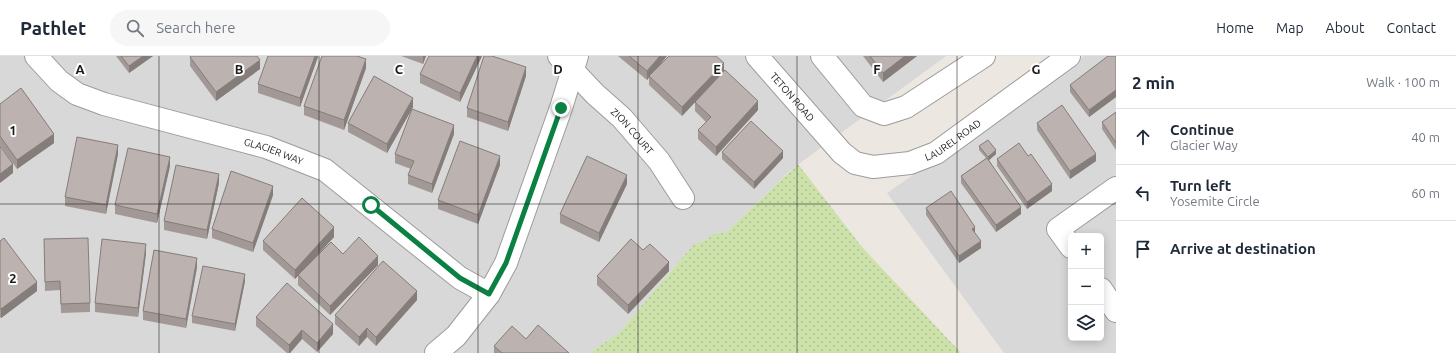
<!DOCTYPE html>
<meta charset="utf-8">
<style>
:root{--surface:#fff;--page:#f6f6f7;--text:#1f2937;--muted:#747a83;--line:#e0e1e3}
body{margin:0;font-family:Ubuntu,sans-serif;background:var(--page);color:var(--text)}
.controls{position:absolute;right:12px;bottom:12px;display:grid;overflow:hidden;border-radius:6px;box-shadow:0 2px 10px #0003}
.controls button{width:36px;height:36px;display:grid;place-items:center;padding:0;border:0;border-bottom:1px solid var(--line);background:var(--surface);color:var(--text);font:20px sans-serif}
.stop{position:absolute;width:12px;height:12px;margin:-9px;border:3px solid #0b8043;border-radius:50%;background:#fff}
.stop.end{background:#0b8043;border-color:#fff;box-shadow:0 1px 4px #0008}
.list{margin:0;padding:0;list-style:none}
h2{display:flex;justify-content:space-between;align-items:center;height:52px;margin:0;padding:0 16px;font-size:17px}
h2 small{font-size:13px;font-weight:400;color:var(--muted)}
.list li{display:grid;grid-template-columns:26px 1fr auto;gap:12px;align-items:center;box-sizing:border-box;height:56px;padding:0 16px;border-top:1px solid var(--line)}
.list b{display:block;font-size:15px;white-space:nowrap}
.list p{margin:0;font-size:13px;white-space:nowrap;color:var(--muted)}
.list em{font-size:13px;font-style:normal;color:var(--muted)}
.icon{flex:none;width:22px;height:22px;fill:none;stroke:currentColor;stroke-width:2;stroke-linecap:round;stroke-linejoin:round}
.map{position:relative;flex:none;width:1116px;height:297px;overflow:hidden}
header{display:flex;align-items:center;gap:24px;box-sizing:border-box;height:56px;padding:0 20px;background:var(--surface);border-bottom:1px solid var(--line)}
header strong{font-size:19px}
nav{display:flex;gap:22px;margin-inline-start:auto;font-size:14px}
.search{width:280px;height:36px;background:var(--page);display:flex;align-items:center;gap:10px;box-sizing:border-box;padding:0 14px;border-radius:22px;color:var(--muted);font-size:15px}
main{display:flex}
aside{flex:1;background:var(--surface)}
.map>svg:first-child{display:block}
.residential{fill:#d9d8d8;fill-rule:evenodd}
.grass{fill:url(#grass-dots)}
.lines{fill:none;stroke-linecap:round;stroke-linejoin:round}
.minor-casing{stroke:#9c9c9c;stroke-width:24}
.minor{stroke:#fff;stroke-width:22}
.wall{fill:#a29996}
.shaded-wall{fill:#847d7a}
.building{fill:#bcb2af;stroke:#847d7a}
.route{stroke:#0b8043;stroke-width:5}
.grid{fill:none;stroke:#1b1b1b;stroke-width:1;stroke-opacity:0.55}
.labels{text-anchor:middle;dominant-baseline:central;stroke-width:4;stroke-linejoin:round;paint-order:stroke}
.street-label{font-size:10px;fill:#1b1b1b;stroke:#fff}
.grid-label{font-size:13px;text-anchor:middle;font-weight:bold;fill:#1b1b1b;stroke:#fff;stroke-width:4;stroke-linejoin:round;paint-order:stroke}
</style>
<header>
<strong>Pathlet</strong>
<div class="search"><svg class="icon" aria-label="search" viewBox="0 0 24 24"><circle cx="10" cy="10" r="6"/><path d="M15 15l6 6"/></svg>Search here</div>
<nav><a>Home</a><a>Map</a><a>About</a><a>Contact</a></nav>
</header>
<main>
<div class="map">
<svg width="1116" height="297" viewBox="0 0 1116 297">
<defs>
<pattern id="grass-dots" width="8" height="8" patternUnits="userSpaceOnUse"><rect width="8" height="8" fill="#cde2ab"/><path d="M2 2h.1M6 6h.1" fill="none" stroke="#afc193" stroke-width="1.8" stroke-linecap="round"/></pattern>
</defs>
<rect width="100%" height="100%" fill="#ece7e1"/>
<!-- residential -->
<g class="residential">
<path d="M0,0H946L792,113L725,177H716L705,184L693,189L619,277L589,297H0Z"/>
<path d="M1084,0H1116V297H1004L887,137ZM1071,180H1101V282H1071Z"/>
</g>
<!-- grass -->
<path class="grass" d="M798,108L862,191L961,297H589L619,277L693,189L705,184L716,177H725Z"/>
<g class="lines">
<!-- minor casing -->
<g class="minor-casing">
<g id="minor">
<path id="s1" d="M36,0L59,25L77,38L104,48L266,91L325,114L460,222L489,238"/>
<path id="s2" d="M559,0L595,38L622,62L659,105L683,142"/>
<path id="s3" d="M757,0L842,97L855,107L873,111L910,107L936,97L1069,0"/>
<path d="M822,0L863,50L884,58L906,51L984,0"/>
<path d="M1071,191L1058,173L1116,132"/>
<path d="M1101,233L1116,255"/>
<path d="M436,297L456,280L489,238L506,207L561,52L577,0"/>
</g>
</g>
<!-- minor -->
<use href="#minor" class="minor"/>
</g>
<!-- wall -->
<g class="wall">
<path d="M116,0H153L129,17Z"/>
<path d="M318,0L300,51L258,37V28Z"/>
<path d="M401,0H426L423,8Z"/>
<path d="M482,0L460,46L420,27V18Z"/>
<path d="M618,0H667L657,12L724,15L758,54L716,100L698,83V74L706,66L695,55V46L704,36L682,60L649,29V21L647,24Z"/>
<path d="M863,0H917L883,26Z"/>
<path d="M1116,0V41L1089,61L1070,36V29Z"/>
<path d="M190,1L260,13L216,45L190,10Z"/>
<path d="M366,12L344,74L304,59V50Z"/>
<path d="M526,20L508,75L467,61V52Z"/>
<path d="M0,48L54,87L17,113L0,89Z"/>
<path d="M413,51L387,97L348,76V67Z"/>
<path d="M1116,56V94L1102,73V66Z"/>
<path d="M1037,67L1096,105L1070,123L1037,74Z"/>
<path d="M454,78L432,137L408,128V119L411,113L395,107V98Z"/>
<path d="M979,90L996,98L989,104L1021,158L996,176L961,127V120L986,102L979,94Z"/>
<path d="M722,96L783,102L754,133L722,103Z"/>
<path d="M118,98L106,158L65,150V141Z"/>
<path d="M997,103L1052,135L1027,153L997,110Z"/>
<path d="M500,109L478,168L438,153V144Z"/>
<path d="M170,110L157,167L115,158V149Z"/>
<path d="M219,127L207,183L164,174V165Z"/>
<path d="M627,128L599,186L560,167V158Z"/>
<path d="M273,139L253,196L212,182V173Z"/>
<path d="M926,152L975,177L981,192L959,207L926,159Z"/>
<path d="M334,181L301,217L343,198L378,209L330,259L298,229V220L295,223L263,194V185Z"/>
<path d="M44,183L90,247V256L61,257L60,234L45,235Z"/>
<path d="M0,185L37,235L1,262L0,261Z"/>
<path d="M643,194L669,215L628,258L597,229V220Z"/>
<path d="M146,197L138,261L95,256V247Z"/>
<path d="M197,211L186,272L143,264V255Z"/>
<path d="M245,225L235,275L192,267V260Z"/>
<path d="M417,244L376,290L367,281L359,290L335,268V259Z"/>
<path d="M256,261L333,278L317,296L302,283L290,297H287L256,270Z"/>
<path d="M526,283L569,297H494V290Z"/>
</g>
<!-- shaded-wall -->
<g class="shaded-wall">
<path d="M143,0H153L129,17V10Z"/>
<path d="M315,0H318V1L300,51V42Z"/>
<path d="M423,0H426L423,8Z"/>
<path d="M477,0H482L460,46V37Z"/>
<path d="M660,0H667L647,24V15Z"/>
<path d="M905,0H917L883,26V17Z"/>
<path d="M366,3V12L344,74V64Z"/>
<path d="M260,4V13L216,45V36Z"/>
<path d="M724,7V16L682,60V51Z"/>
<path d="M526,11V20L508,75V66Z"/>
<path d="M1116,34V41L1089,61V54Z"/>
<path d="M413,42V51L387,97V88Z"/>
<path d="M758,45V54L716,100V91Z"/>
<path d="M454,69V78L432,137V128Z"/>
<path d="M54,78V87L17,113V104Z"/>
<path d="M118,89V98L106,158V149Z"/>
<path d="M996,94V98L988,105V101Z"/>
<path d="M783,95V102L754,133V126Z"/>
<path d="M1096,98V105L1070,123V115Z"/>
<path d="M500,100V109L478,168V159Z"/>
<path d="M170,101V110L157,167V158Z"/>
<path d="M13,108V117L0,127V118Z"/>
<path d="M219,118V127L207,183V174Z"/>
<path d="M627,119V128L599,186V177Z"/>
<path d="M1052,128V135L1027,153V146Z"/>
<path d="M273,130V139L253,196V187Z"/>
<path d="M1021,151V158L996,176V169Z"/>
<path d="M334,171V181L295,223V214Z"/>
<path d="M975,171V178L972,173Z"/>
<path d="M981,185V192L959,207V200Z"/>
<path d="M146,188V197L138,261V252Z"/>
<path d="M378,200V209L330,259V250Z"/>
<path d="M197,202V211L186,272V263Z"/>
<path d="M669,206V215L628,258V249Z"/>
<path d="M245,218V225L235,275V268Z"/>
<path d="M37,226V235L1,262V253Z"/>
<path d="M417,235V244L376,290V281Z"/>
<path d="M333,268V278L317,296V287Z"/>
<path d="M367,272V281L359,290V281Z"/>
<path d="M302,274V283L290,297H289V289Z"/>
</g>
<!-- building -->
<g class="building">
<path d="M121,0H143L129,10Z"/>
<path d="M191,0H257L260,4L216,36L190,1Z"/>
<path d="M268,0H315L300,42L258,28Z"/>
<path d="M322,0H357L366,3L344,64L304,50Z"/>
<path d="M429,0H477L460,37L420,18Z"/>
<path d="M484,0H492L526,11L508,66L467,52Z"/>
<path d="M629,0H660L647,15Z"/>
<path d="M669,0H716L724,7L682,51L649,20Z"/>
<path d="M870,0H905L883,17Z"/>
<path d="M1108,0H1116V34L1089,54L1070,29Z"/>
<path d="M725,14L758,45L716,91L698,74L711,61L695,46Z"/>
<path d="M374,20L413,42L387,88L348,67Z"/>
<path d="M21,32L54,78L17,104L0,80V48Z"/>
<path d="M1062,49L1096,98L1070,115L1037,67Z"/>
<path d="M412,53L454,69L432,128L408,119L414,105L395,98Z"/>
<path d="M1116,56V87L1102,66Z"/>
<path d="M751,65L783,95L754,126L722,96Z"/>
<path d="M77,81L118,89L106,149L65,141Z"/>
<path d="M988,84L996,94L988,101L979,90Z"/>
<path d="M460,85L500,100L478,159L438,144Z"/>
<path d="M1019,87L1028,100L1031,98L1052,128L1027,146L997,103Z"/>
<path d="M0,90L13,108L0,118Z"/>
<path d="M128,92L170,101L157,158L115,149Z"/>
<path d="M587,100L627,119L599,177L560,158Z"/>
<path d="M987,102L1021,151L996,169L961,120Z"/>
<path d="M176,109L219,118L207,174L164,165Z"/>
<path d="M231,115L273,130L253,187L212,173Z"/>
<path d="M951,135L975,171L972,173L981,185L959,200L926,152Z"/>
<path d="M302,142L334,171L295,214L263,185Z"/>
<path d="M359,181L378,200L330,250L298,219L331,186L343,198Z"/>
<path d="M4,182L37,226L1,253L0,252V185Z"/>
<path d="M88,182L90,247L61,248L60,225L45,226L44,183Z"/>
<path d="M102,183L146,188L138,252L95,247Z"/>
<path d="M631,183L643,194L650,188L669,206L628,249L597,220Z"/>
<path d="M154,194L197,202L186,263L143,255Z"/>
<path d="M383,205L417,235L376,281L367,272L359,281L335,259Z"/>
<path d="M203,210L245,218L235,268L192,260Z"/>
<path d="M287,227L333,268L317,287L302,274L289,289L256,261Z"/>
<path d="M538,269L569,297H502L494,290L512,270L526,283Z"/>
</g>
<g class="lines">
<!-- route -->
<path class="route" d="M371,149L460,222L489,238L506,207L561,52"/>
</g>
<!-- grid -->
<path class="grid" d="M159,0V297M319,0V297M478,0V297M638,0V297M797,0V297M957,0V297M0,148H1116"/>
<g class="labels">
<!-- street labels -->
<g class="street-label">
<text stroke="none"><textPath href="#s3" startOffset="54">TETON ROAD</textPath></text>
<text stroke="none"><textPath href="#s2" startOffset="105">ZION COURT</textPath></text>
<text stroke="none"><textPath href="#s3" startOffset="250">LAUREL ROAD</textPath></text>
<text stroke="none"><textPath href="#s1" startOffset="261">GLACIER WAY</textPath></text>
</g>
</g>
<g class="grid-label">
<text x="80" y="18">A</text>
<text x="239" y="18">B</text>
<text x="399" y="18">C</text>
<text x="558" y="18">D</text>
<text x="717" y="18">E</text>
<text x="877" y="18">F</text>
<text x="1036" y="18">G</text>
<text x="13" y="79">1</text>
<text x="13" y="227">2</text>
</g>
</svg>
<div class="controls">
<button>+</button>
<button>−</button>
<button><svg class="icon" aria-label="layers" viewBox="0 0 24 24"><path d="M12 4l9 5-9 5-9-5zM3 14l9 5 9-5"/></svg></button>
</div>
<div class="stop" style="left:371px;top:149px"></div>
<div class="stop end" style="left:561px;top:52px"></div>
</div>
<aside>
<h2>2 min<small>Walk · 100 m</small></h2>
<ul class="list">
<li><svg class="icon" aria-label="ahead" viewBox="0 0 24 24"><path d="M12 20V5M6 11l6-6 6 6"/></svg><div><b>Continue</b><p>Glacier Way</p></div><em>40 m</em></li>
<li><svg class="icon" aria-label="left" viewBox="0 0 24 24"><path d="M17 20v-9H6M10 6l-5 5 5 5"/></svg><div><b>Turn left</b><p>Yosemite Circle</p></div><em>60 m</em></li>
<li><svg class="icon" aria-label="arrive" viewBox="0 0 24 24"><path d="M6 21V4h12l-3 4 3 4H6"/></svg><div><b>Arrive at destination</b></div></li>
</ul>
</aside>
</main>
